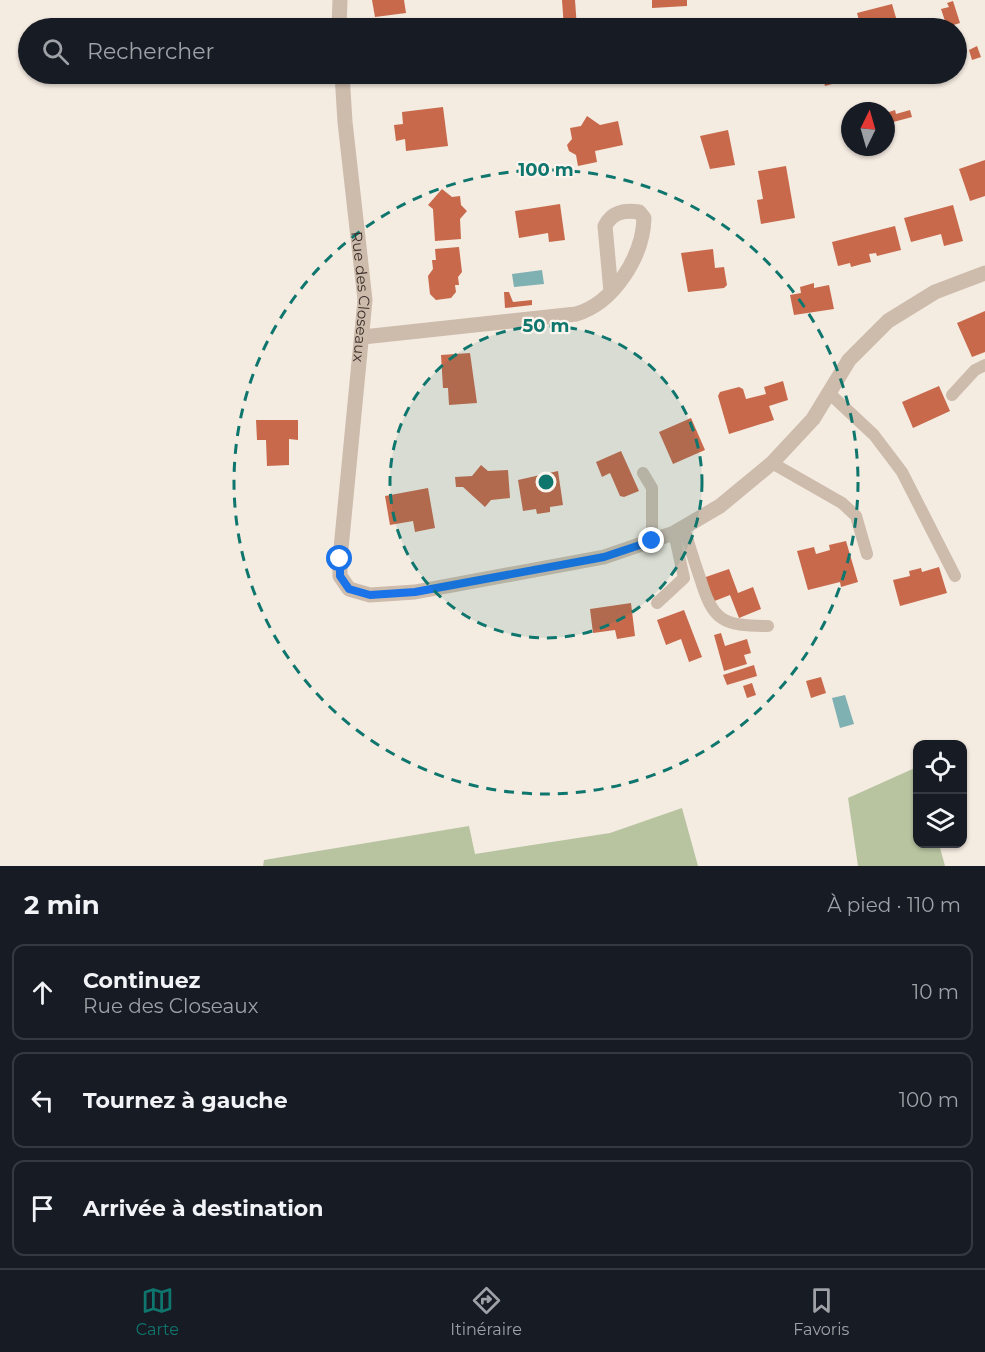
<!DOCTYPE html>
<html lang="fr">
<meta charset="utf-8">
<style>
:root{--surface:#171b24;--page:#242831;--text:#f1f3f6;--muted:#9ea1a6;--line:#363941;--accent:#0f766e}
body{margin:0;font-family:Montserrat,sans-serif;background:var(--page);color:var(--text)}
.controls{position:absolute;right:18px;bottom:18px;display:grid;overflow:hidden;border-radius:12px;box-shadow:0 2px 4px #0004}
.controls button{width:54px;height:54px;display:grid;place-items:center;padding:0;border:0;border-bottom:2px solid var(--line);background:var(--surface);color:var(--text);font:30px sans-serif}
.compass{position:absolute;left:841px;top:102px;width:54px;height:54px;border-radius:50%;background:var(--surface);box-shadow:0 2px 4px #0004;rotate:5deg}
.stop{position:absolute;width:18px;height:18px;margin:-14px;border:4px solid #1a73e8;border-radius:50%;background:#fff}
.stop.end{background:#1a73e8;border-color:#fff;box-shadow:0 2px 6px #0008}
.list{margin:0;padding:0;list-style:none}
h2{display:flex;justify-content:space-between;align-items:center;height:78px;margin:0;padding:0 24px;font-size:26px}
h2 small{font-size:20px;font-weight:400;color:var(--muted)}
.list li{display:grid;grid-template-columns:39px 1fr auto;gap:18px;align-items:center;box-sizing:border-box;height:96px;margin:0 12px 12px;padding:0 12px;border:2px solid var(--line);border-radius:12px}
.list b{display:block;font-size:22px;white-space:nowrap}
.list p{margin:0;font-size:20px;white-space:nowrap;color:var(--muted)}
.list em{font-size:20px;font-style:normal;color:var(--muted)}
.icon{flex:none;width:33px;height:33px;fill:none;stroke:currentColor;stroke-width:2;stroke-linecap:round;stroke-linejoin:round}
.map{position:relative;flex:none;width:985px;height:866px;overflow:hidden}
.search{position:absolute;background:var(--surface);box-shadow:0 2px 4px #0004;left:18px;right:18px;top:18px;height:66px;display:flex;align-items:center;gap:15px;box-sizing:border-box;padding:0 21px;border-radius:33px;color:var(--muted);font-size:22px}
.sheet{height:402px;background:var(--surface)}
nav{display:flex;justify-content:space-around;align-items:center;box-sizing:border-box;height:84px;border-top:2px solid var(--line);background:var(--surface);font-size:16px;color:var(--muted)}
nav a{display:grid;justify-items:center;gap:3px}
nav .on{color:var(--accent)}
.map>svg:first-child{display:block}
.green{fill:#b8c4a0}
.water{fill:#7fb0b2}
.building{fill:#c8694b}
.lines{fill:none;stroke-linecap:round;stroke-linejoin:round}
.service{stroke:#cdbbac;stroke-width:12}
.minor{stroke:#cdbbac;stroke-width:15}
.route{stroke:#1a73e8;stroke-width:8}
.ring{fill:none;stroke:#0f766e;stroke-width:3;stroke-dasharray:10 8}
.labels{text-anchor:middle;dominant-baseline:central;stroke-width:4.5;stroke-linejoin:round;paint-order:stroke}
.street-label{font-size:15px;fill:#3b302b;stroke:#fbf5ee}
.centre{fill:#0f766e;stroke:#fbf5ee;stroke-width:3}
.ring-label{font-size:18px;text-anchor:middle;font-weight:bold;fill:#0f766e;stroke:#fbf5ee;stroke-width:4.5;stroke-linejoin:round;paint-order:stroke}
</style>
<div class="map">
<svg width="985" height="866" viewBox="0 0 985 866">
<rect width="100%" height="100%" fill="#f4ebe1"/>
<!-- green -->
<g class="green">
<path d="M917,767L918,844H939L945,866H858L848,798Z"/>
<path d="M682,808L698,866H263L264,860L469,826L475,854L610,833Z"/>
</g>
<!-- water -->
<g class="water">
<path d="M542,270L544,284L514,287L512,274Z"/>
<path d="M845,695L854,724L840,728L832,698Z"/>
</g>
<!-- building -->
<g class="building">
<path d="M372,0H404L406,13L375,17Z"/>
<path d="M562,0H575L577,28H564Z"/>
<path d="M652,0H687V6L652,8Z"/>
<path d="M953,1L960,23L947,27L941,9L949,7L947,3Z"/>
<path d="M892,4L899,28H861L857,13Z"/>
<path d="M448,23V28H420V25Z"/>
<path d="M977,46L981,57L972,60L969,50Z"/>
<path d="M856,74L857,77L825,86L822,75Z"/>
<path d="M443,107L448,146L406,151L405,139L396,141L394,125L403,124L402,112Z"/>
<path d="M895,110L896,114L910,110L912,117L886,124V113Z"/>
<path d="M587,116L600,125L618,121L623,145L595,151L597,162L578,166L576,155L569,151L567,145L572,139L570,128L581,126Z"/>
<path d="M728,130L735,165L710,169L700,136Z"/>
<path d="M985,160V196L970,201L959,169Z"/>
<path d="M786,166L795,218L761,224L757,200L763,199L758,171Z"/>
<path d="M442,189L452,197L460,196L461,205L467,211L460,219L461,239L435,241L433,209L428,205Z"/>
<path d="M560,204L565,240L549,242L548,233L519,238L515,211Z"/>
<path d="M953,205L963,241L944,246L941,234L911,242L904,218Z"/>
<path d="M895,226L901,250L877,256L876,253L869,254L871,262L862,264L851,267L850,263L838,266L832,242Z"/>
<path d="M459,247L462,272L458,277L459,285H455L456,292L451,298L436,300L430,294L428,276L433,269L432,260H436L435,249Z"/>
<path d="M713,249L715,268L724,267L727,285L724,288L688,292L681,253Z"/>
<path d="M814,283V288L829,285L834,309L794,315L790,295L801,293L800,287Z"/>
<path d="M504,292H509L513,302L532,300V305L505,308Z"/>
<path d="M985,311V352L972,357L957,323Z"/>
<path d="M470,353L477,403L449,405L448,388H443L441,355Z"/>
<path d="M783,381L788,400L769,406L774,420L729,434L718,396L720,392L739,387L743,389L746,399L766,394L764,387Z"/>
<path d="M939,386L950,411L913,428L902,402Z"/>
<path d="M691,418L705,450L673,464L659,432Z"/>
<path d="M256,420H298V440L289,439V465L267,466L266,440H257Z"/>
<path d="M621,451L639,491L624,497L620,496L610,473L602,477L596,462Z"/>
<path d="M481,465L488,471L508,470L510,498L491,500L485,507L463,487H456L455,477L472,476Z"/>
<path d="M558,471L563,505L550,507V512L537,514L536,509L523,511L518,480Z"/>
<path d="M428,488L435,528L415,532L413,521L390,525L385,496Z"/>
<path d="M846,541L858,582L841,587L840,582L808,590L797,551L814,547L816,554L830,550L829,545Z"/>
<path d="M939,567L947,593L900,606L893,580L910,576L909,571L921,568L922,572Z"/>
<path d="M729,569L738,593L753,587L761,609L739,618L730,595L712,602L703,578Z"/>
<path d="M631,603L635,636L617,639L615,630L593,633L590,609Z"/>
<path d="M684,610L702,657L689,662L681,639L666,645L657,620Z"/>
<path d="M721,633L725,646L747,639L751,653L744,655L747,664L724,671L714,635Z"/>
<path d="M754,665L757,676L727,685L723,675Z"/>
<path d="M821,677L826,693L811,698L806,681Z"/>
<path d="M752,683L756,695L747,698L743,686Z"/>
</g>
<g class="lines">
<!-- service -->
<g class="service">
<path d="M829,393L874,435L902,472L955,576"/>
<path d="M952,395L975,370L985,365"/>
<path d="M772,463L842,503L856,516L867,554"/>
<path d="M643,473L652,488V541"/>
<path d="M684,528C689,544 694,561 700,578C713,621 722,626 768,626"/>
<path d="M657,603L684,578L674,533"/>
</g>
<!-- minor -->
<g class="minor">
<path d="M339,28L340,0"/>
<path id="s1" d="M342,74L345,122L365,300L340,559V576L349,589L370,595L415,592L604,557L674,533L720,506L772,463L813,419L849,360L888,321L935,292L985,273"/>
<path d="M363,337L576,314C614,303 643,256 644,218L639,212C624,210 612,212 605,226L611,292"/>
</g>
</g>
<g class="lines">
<!-- route -->
<path class="route" d="M340,559V576L349,589L370,595L415,592L604,557L652,541"/>
</g>
<!-- distance rings -->
<circle cx="546" cy="482" r="156" fill="#0f766e" fill-opacity=".12"/>
<g class="ring">
<circle cx="546" cy="482" r="156"/>
<circle cx="546" cy="482" r="312"/>
</g>
<g class="labels">
<!-- street labels -->
<g class="street-label">
<text stroke="none"><textPath href="#s1" startOffset="224">Rue des Closeaux</textPath></text>
</g>
</g>
<circle cx="546" cy="482" r="9" class="centre"/>
<g class="ring-label">
<text x="546" y="176">100 m</text>
<text x="546" y="332">50 m</text>
</g>
</svg>
<div class="controls">
<button><svg class="icon" aria-label="locate" viewBox="0 0 24 24"><circle cx="12" cy="12" r="6"/><path d="M12 2v4M12 18v4M2 12h4M18 12h4"/></svg></button>
<button><svg class="icon" aria-label="layers" viewBox="0 0 24 24"><path d="M12 4l9 5-9 5-9-5zM3 14l9 5 9-5"/></svg></button>
</div>
<svg class="compass" viewBox="-18 -18 36 36"><path d="M0-13l5 13h-10z" fill="#e53935"/><path d="M0 13l5-13h-10z" fill="#9ea1a6"/></svg>
<div class="stop" style="left:340px;top:559px"></div>
<div class="stop end" style="left:652px;top:541px"></div>
<div class="search"><svg class="icon" aria-label="search" viewBox="0 0 24 24"><circle cx="10" cy="10" r="6"/><path d="M15 15l6 6"/></svg>Rechercher</div>
</div>
<section class="sheet">
<h2>2 min<small>À pied · 110 m</small></h2>
<ul class="list">
<li><svg class="icon" aria-label="ahead" viewBox="0 0 24 24"><path d="M12 20V5M6 11l6-6 6 6"/></svg><div><b>Continuez</b><p>Rue des Closeaux</p></div><em>10 m</em></li>
<li><svg class="icon" aria-label="left" viewBox="0 0 24 24"><path d="M17 20v-9H6M10 6l-5 5 5 5"/></svg><div><b>Tournez à gauche</b></div><em>100 m</em></li>
<li><svg class="icon" aria-label="arrive" viewBox="0 0 24 24"><path d="M6 21V4h12l-3 4 3 4H6"/></svg><div><b>Arrivée à destination</b></div></li>
</ul>
</section>
<nav>
<a class="on"><svg class="icon" aria-label="map" viewBox="0 0 24 24"><path d="M3 6l6-2 6 2 6-2v14l-6 2-6-2-6 2zM9 4v14M15 6v14"/></svg>Carte</a>
<a><svg class="icon" aria-label="directions" viewBox="0 0 24 24"><path d="M12 3l9 9-9 9-9-9zM9 14v-3h6M13 9l2 2-2 2"/></svg>Itinéraire</a>
<a><svg class="icon" aria-label="saved" viewBox="0 0 24 24"><path d="M7 4h10v16l-5-4-5 4z"/></svg>Favoris</a>
</nav>
